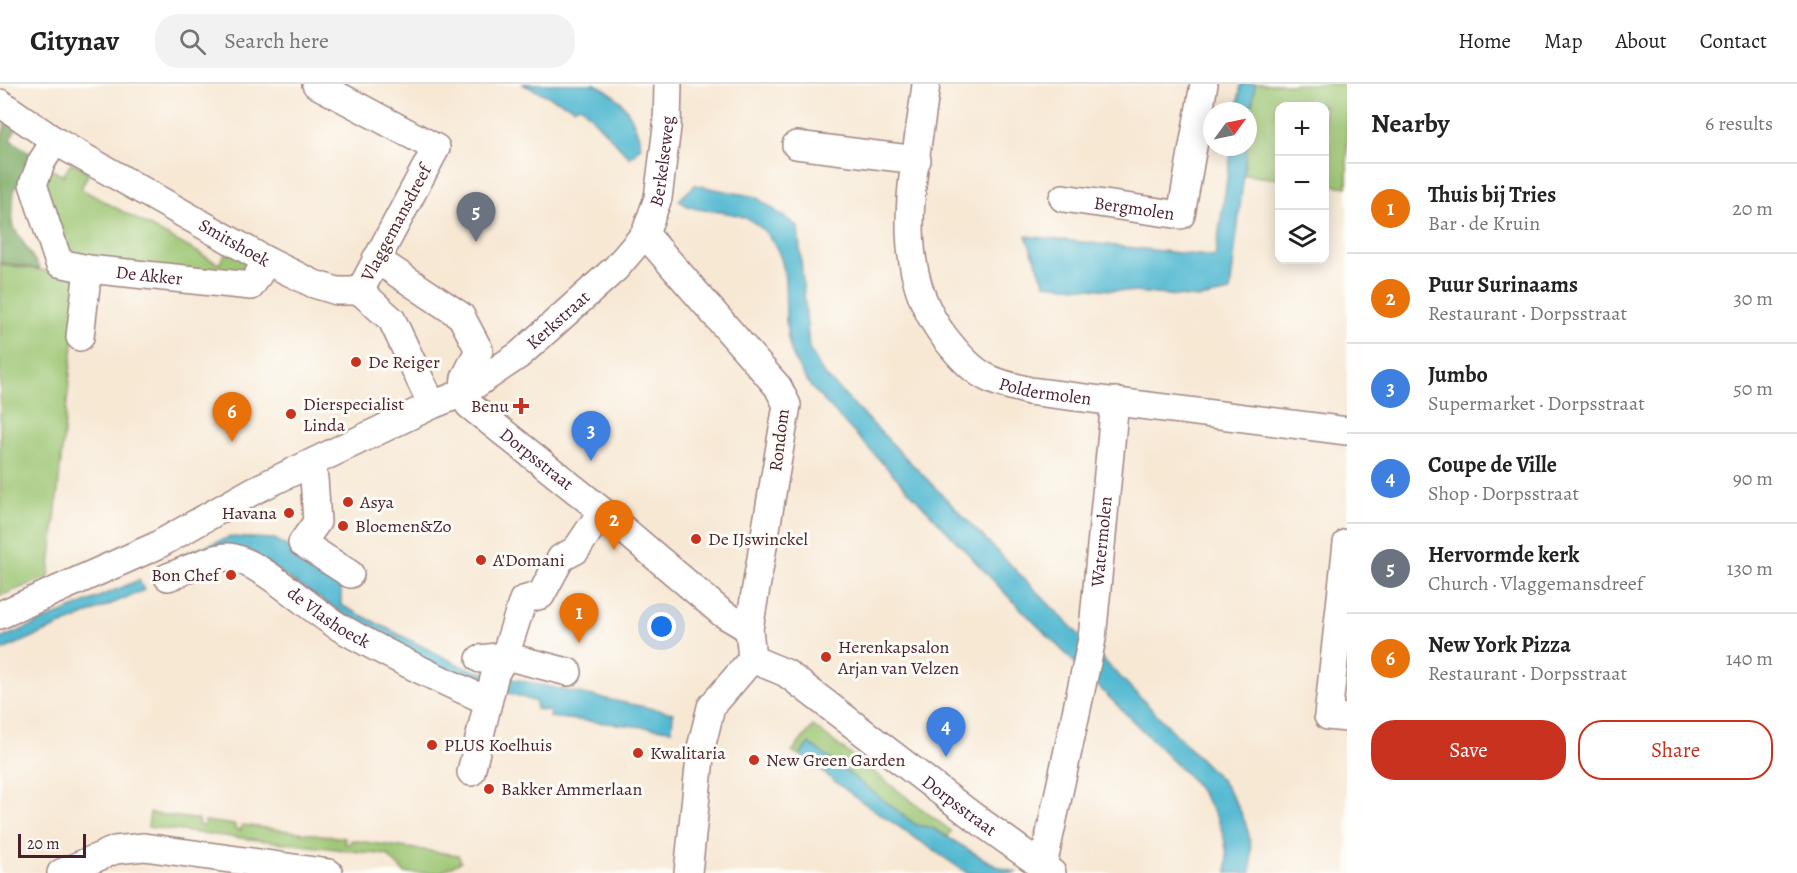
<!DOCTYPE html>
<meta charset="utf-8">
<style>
:root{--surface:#fff;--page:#f2f2f2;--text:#222;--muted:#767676;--line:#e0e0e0;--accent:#c8321e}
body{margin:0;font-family:Alegreya,serif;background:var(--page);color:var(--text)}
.controls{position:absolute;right:18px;top:18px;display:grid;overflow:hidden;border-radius:12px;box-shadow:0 3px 15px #0003}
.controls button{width:54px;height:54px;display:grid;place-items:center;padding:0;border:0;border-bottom:2px solid var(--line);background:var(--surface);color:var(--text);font:30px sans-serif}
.compass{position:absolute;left:1203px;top:18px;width:54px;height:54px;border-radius:50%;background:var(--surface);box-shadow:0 3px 15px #0003;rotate:57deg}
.scale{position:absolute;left:18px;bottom:15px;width:68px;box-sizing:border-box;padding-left:6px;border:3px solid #4a1f2b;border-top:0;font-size:16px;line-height:21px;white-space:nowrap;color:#4a1f2b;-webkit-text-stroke:4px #fdfcf7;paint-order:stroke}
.you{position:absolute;left:662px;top:543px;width:21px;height:21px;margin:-15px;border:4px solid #fff;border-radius:50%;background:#1a73e8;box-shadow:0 0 0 9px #1a73e833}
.badge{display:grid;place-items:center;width:39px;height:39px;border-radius:50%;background:var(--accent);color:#fff;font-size:20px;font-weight:700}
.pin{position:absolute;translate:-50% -50px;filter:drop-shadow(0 2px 3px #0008)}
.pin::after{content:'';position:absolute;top:32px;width:21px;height:18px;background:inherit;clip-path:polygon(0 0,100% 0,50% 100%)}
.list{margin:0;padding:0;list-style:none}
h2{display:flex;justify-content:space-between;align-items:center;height:78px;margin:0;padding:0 24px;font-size:26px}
h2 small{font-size:20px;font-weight:400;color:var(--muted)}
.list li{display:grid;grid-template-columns:39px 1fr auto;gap:18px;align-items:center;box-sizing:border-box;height:90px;padding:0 24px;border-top:2px solid var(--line)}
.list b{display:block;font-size:22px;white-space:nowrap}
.list p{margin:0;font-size:20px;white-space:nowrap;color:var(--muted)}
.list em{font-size:20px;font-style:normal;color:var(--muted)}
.actions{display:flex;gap:12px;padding:18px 24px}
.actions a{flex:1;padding:14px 0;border:2px solid var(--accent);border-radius:24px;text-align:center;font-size:21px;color:var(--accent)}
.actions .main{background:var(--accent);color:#fff}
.icon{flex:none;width:33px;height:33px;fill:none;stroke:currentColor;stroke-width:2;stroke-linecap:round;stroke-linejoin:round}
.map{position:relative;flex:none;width:1347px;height:789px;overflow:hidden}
header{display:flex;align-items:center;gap:36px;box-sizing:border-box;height:84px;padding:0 30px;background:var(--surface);border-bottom:2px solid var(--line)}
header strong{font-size:28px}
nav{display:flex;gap:33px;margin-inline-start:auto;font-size:21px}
.search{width:420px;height:54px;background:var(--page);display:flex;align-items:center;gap:15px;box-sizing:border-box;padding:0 21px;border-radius:24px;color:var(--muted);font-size:22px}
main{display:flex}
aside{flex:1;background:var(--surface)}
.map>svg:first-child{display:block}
.green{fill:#9bc571;stroke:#72724e;stroke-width:1.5}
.forest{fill:#7caa63;stroke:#636447;stroke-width:1.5}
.water{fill:#52b9d1;stroke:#4e6c7e;stroke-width:1.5}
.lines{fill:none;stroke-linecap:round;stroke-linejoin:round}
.minor-casing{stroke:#a08480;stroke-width:30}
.minor{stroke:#fff;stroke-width:27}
.poi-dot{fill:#c8321e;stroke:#fdfcf7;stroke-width:2}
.labels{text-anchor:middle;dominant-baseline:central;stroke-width:6;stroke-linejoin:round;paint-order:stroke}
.street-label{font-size:18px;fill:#4a1f2b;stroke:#fdfcf7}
.poi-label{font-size:18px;fill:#4a1f2b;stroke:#fdfcf7;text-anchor:start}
</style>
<header>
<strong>Citynav</strong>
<div class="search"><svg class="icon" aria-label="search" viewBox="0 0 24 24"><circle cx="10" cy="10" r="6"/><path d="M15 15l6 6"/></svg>Search here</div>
<nav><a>Home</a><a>Map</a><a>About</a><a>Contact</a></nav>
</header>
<main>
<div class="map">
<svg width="1347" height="789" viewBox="0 0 1347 789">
<rect width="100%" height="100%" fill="#fdfcf7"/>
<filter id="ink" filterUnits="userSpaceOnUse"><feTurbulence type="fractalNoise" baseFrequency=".0167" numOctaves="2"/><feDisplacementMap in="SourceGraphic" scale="12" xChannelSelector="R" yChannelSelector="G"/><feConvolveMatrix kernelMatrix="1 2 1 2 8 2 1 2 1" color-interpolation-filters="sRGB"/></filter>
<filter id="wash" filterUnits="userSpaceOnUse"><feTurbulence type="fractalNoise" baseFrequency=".008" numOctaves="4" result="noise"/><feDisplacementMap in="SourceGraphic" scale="24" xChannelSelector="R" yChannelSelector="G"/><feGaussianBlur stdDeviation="1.35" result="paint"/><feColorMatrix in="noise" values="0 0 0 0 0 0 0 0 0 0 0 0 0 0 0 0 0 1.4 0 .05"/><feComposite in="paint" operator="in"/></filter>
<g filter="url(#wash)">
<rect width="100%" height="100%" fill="#f7e8d4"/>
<!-- green -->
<g class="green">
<path d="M1250,0H1347V103L1325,100L1324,22H1280L1279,95L1236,90L1240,63H1248Z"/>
<path d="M72,78L89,88L81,105L219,180L228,165L251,177L245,191L65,175L39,101L47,83L63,92Z"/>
<path d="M0,180L80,192L49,493L0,512Z"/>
<path d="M813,642L951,747L948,753L932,744L916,741L809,659L800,671L792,668Z"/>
<path d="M150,729L199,736L198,741L204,742L205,737L235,741V745L241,746L242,741L345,754V760H350L351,756L458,771L461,778L439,789H405L387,771L148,743Z"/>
</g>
<!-- forest -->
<path class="forest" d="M6,34L18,41L10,56L37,73L31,90L14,104L12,141L40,185L0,179V63Z"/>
<!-- water -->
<g class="water">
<path d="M522,0H595C623,12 635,34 641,62L630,74L581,22L574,24Z"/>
<path d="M1241,0H1255L1248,59V27H1237Z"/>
<path d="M1232,63H1247L1230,208L1200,214L1045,200L1026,152L1215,173Z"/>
<path d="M695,101L756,113L798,143L809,264L823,289L1222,697C1244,728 1254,751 1251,789H1227C1229,748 1216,728 1192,696L1006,510L811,303C800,288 791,273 788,254C781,216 795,181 766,149C738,117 697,135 679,116Z"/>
<path d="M230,453L275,455L341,498V521L461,582L476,587L673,629L672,646L550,633V627L536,625V618L459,592L393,562L248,468L186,481L182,471Z"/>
<path d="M139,496L144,506L0,567V555Z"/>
<path d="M809,659L916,741L932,744L996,782L1018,789H967L858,715L800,671Z"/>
</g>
</g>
<g filter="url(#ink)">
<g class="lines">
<!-- minor casing -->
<g class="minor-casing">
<g id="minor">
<path d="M316,0L436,64L360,207"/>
<path id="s1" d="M926,0C916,86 887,181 946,255C958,270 972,287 990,295C1002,301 1017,303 1029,307L1347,347"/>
<path id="s2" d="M0,19L55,57L267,177L314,200L337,207H360L392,236L432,321"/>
<path d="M55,57L42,77L33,100L59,179L88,185"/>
<path d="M796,61L917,76"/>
<path id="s3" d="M1063,114L1181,131L1204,0"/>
<path d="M645,150L778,303L787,321L749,545L752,575"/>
<path d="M376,175L461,232L479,266L465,294L463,309"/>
<path id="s4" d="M80,253L88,185L251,202L267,177"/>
<path id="s5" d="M463,309L469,321L602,427L722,529L749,545"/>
<path d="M309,381L314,394L317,438L302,459L350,490"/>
<path d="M1347,459L1328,632L1347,634"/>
<path id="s6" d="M168,493C183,488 214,472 229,473C259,476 312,527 341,544C388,571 438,595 488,617"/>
<path id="s7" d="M0,531L156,462L253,407L432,321L463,309L519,271L616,184L645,150L658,114L667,43L668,0"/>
<path d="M480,575L505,572L568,588"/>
<path id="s8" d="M752,575L786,589L970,730L1052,789"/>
<path d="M471,688L495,590L505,572L523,516L541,511L561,474L576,466L602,427"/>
<path id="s9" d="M1043,782L1092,555L1115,317"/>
<path d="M61,789L115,766L144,763L329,789"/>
<path d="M688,789L701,664L711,623L752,575"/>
</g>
</g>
<!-- minor -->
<use href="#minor" class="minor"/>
</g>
</g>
<!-- markers -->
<g class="poi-dot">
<circle cx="356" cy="278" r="6"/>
<path d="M518 313h6v6h6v6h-6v6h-6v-6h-6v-6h6z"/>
<circle cx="291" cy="330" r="6"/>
<circle cx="348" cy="418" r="6"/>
<circle cx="289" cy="429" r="6"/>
<circle cx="343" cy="442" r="6"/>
<circle cx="696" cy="455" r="6"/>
<circle cx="481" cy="476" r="6"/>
<circle cx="231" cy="491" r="6"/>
<circle cx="826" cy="573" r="6"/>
<circle cx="432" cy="661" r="6"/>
<circle cx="638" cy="669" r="6"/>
<circle cx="754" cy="676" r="6"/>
<circle cx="489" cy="705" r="6"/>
</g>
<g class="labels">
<!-- street labels -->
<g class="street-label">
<text stroke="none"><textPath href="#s7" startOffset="832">Berkelseweg</textPath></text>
<text stroke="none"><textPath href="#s3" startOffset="72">Bergmolen</textPath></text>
<text transform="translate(396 139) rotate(-62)">Vlaggemansdreef</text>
<text stroke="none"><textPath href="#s2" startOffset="273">Smitshoek</textPath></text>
<text stroke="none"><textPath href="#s4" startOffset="130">De Akker</textPath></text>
<text stroke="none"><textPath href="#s7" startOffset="634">Kerkstraat</textPath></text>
<text stroke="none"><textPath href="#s1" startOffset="381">Poldermolen</textPath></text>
<text transform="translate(779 356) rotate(-83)">Rondom</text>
<text stroke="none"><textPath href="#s5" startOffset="100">Dorpsstraat</textPath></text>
<text stroke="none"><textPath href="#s9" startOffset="330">Watermolen</textPath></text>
<text stroke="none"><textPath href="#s6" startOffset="182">de Vlashoeck</textPath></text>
<text stroke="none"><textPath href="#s8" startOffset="255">Dorpsstraat</textPath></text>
</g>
<!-- poi labels -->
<g class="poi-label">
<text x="368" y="278">De Reiger</text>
<text x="303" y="320">Dierspecialist<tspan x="303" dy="21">Linda</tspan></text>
<text x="509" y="322" text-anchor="end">Benu</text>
<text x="360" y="418">Asya</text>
<text x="277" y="429" text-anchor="end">Havana</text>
<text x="355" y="442">Bloemen&amp;Zo</text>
<text x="708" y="455">De IJswinckel</text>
<text x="493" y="476">A'Domani</text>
<text x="219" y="491" text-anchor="end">Bon Chef</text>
<text x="838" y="563">Herenkapsalon<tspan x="838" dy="21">Arjan van Velzen</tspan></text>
<text x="444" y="661">PLUS Koelhuis</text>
<text x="650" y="669">Kwalitaria</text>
<text x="766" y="676">New Green Garden</text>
<text x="501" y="705">Bakker Ammerlaan</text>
</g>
</g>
</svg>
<div class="controls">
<button>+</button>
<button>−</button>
<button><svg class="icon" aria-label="layers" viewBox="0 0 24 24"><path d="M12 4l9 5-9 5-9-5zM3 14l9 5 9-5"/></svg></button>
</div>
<svg class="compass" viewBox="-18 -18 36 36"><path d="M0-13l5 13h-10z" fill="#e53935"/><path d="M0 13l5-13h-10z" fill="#767676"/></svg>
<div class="scale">20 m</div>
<div class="you"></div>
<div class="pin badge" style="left:579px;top:559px;background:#e8710a">1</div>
<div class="pin badge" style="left:614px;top:466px;background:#e8710a">2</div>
<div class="pin badge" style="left:591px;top:377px;background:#3f7fe0">3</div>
<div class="pin badge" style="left:946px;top:673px;background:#3f7fe0">4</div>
<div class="pin badge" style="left:476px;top:158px;background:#6b7280">5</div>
<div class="pin badge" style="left:232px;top:358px;background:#e8710a">6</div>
</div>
<aside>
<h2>Nearby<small>6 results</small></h2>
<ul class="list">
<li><span class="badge" style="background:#e8710a">1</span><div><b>Thuis bij Tries</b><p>Bar · de Kruin</p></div><em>20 m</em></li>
<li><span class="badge" style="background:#e8710a">2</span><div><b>Puur Surinaams</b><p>Restaurant · Dorpsstraat</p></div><em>30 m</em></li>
<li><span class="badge" style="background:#3f7fe0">3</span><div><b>Jumbo</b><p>Supermarket · Dorpsstraat</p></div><em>50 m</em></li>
<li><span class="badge" style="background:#3f7fe0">4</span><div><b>Coupe de Ville</b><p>Shop · Dorpsstraat</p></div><em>90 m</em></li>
<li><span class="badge" style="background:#6b7280">5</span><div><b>Hervormde kerk</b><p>Church · Vlaggemansdreef</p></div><em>130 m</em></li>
<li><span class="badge" style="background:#e8710a">6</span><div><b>New York Pizza</b><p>Restaurant · Dorpsstraat</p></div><em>140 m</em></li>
</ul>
<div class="actions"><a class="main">Save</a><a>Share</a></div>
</aside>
</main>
